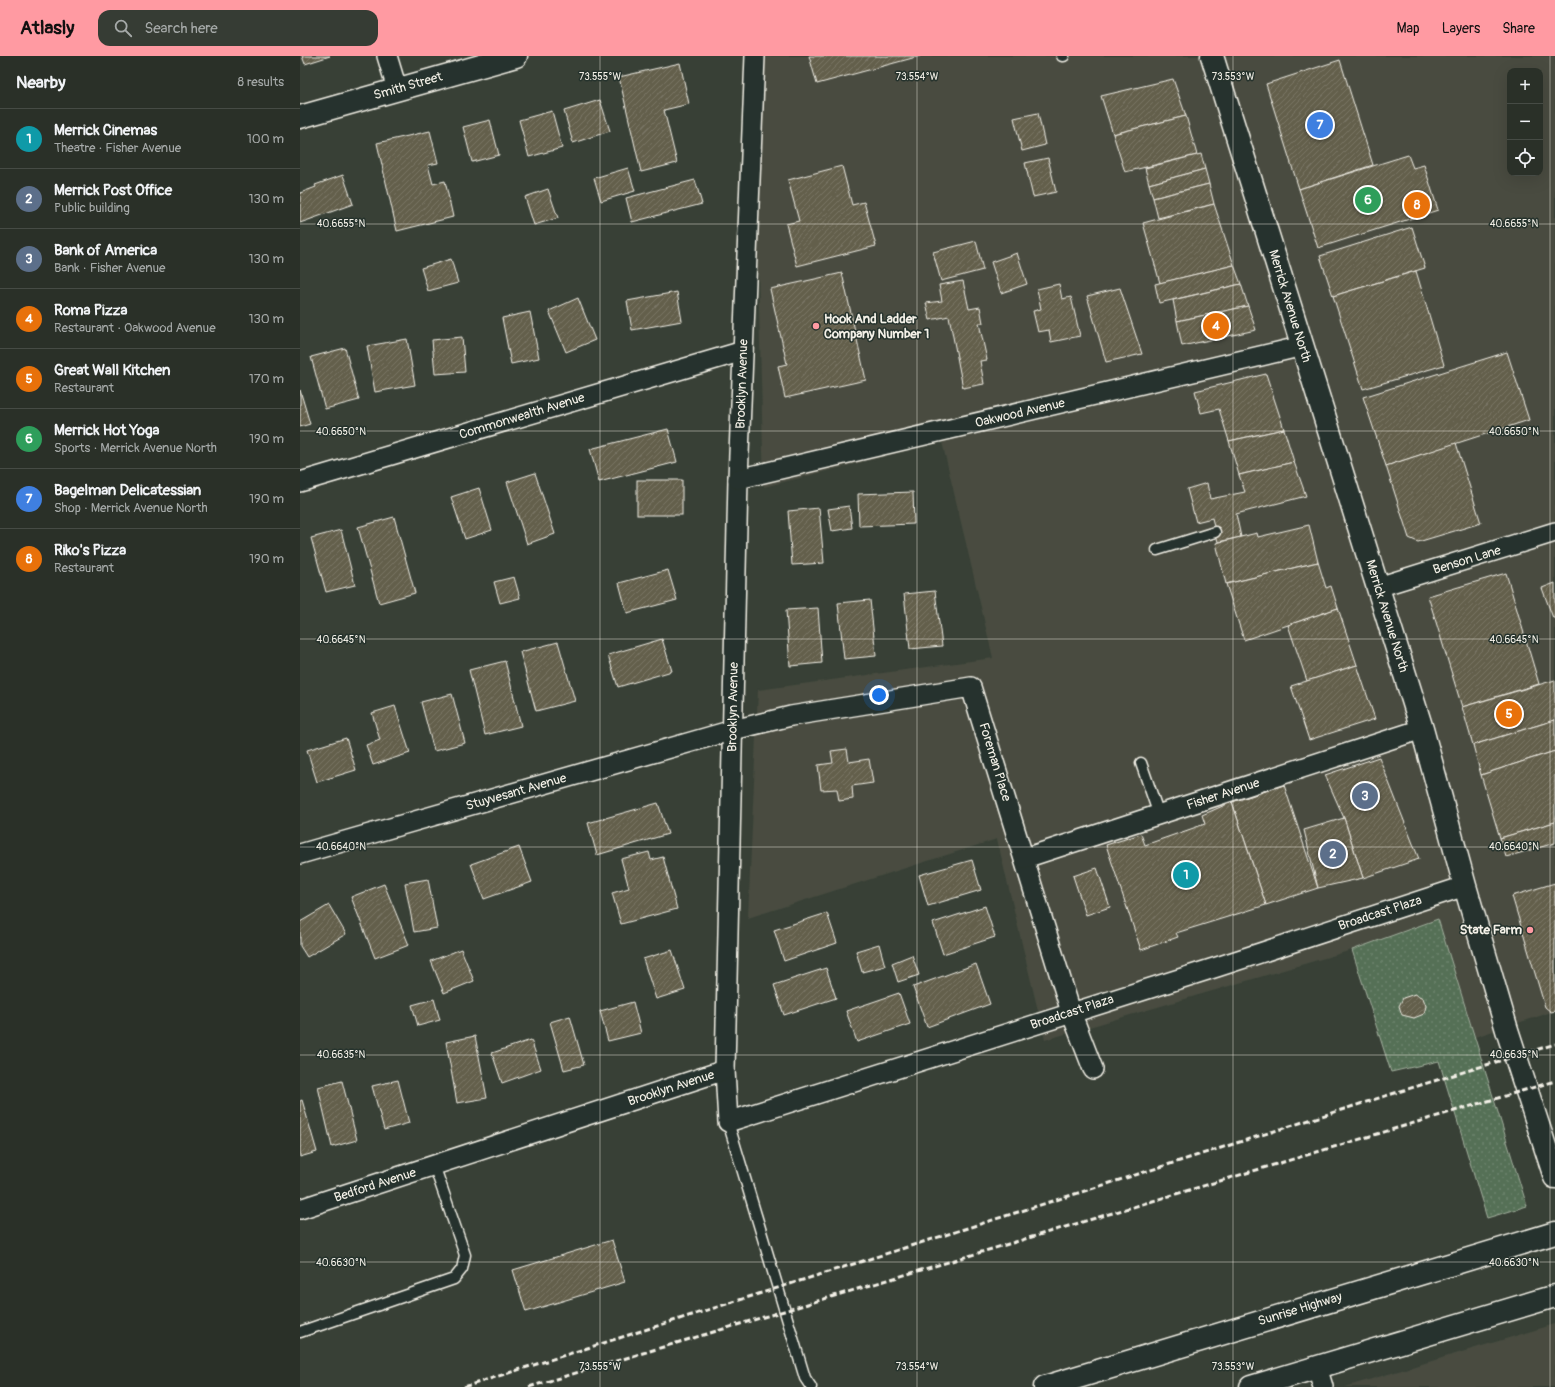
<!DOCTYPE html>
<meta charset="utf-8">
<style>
:root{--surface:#2a3028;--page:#363c34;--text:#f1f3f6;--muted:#a5a9a8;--line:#464b45;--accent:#ff9aa2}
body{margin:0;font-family:Pangolin,sans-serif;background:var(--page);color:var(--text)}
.controls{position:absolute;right:12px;top:12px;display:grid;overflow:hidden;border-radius:8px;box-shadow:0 4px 16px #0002}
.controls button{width:36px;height:36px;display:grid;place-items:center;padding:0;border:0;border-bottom:1px solid var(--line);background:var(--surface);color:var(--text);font:20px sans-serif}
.you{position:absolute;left:579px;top:639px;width:14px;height:14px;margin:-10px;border:3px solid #fff;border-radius:50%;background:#1a73e8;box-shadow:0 0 0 6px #1a73e833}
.badge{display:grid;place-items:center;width:26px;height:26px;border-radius:50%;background:var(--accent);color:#fff;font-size:13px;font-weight:700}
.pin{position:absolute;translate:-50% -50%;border:2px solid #fff;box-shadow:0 1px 4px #0006}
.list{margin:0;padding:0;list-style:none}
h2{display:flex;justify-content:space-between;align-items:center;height:52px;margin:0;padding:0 16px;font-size:17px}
h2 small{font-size:13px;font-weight:400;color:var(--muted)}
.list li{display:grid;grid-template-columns:26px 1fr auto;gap:12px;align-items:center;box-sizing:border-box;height:60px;padding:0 16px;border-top:1px solid var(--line)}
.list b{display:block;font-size:15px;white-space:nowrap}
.list p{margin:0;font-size:13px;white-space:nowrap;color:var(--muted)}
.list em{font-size:13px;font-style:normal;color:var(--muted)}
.icon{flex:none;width:22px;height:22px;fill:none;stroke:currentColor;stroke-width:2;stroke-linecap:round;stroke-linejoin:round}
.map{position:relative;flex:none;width:1255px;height:1331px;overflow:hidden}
header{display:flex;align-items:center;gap:24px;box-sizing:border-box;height:56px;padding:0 20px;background:var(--accent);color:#111}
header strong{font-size:19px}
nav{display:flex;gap:22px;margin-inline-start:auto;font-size:14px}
.search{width:280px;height:36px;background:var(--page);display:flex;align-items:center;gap:10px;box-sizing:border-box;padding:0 14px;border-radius:12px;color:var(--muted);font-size:15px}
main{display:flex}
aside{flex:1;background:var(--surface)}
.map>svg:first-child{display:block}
.built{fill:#484c40;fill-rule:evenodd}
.green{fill:url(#green-dots);stroke:#a4b09f}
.building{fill:url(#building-hatch);stroke:#f4f1e8}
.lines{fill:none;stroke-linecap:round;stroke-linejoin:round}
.lane-casing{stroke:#f4f1e8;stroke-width:13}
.street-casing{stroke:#f4f1e8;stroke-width:22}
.secondary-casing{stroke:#f4f1e8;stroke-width:25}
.highway-casing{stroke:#f4f1e8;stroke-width:25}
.lane{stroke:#26332d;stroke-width:10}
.street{stroke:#26332d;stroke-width:19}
.secondary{stroke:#26332d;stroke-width:22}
.highway{stroke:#26332d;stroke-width:22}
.rail{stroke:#f4f1e8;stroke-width:3;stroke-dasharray:6 3;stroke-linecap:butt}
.ticks{fill:none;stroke:#f4f1e8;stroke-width:1;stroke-opacity:0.45}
.poi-dot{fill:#ff9aa2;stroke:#26332d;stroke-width:1.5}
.labels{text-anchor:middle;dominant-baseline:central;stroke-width:3;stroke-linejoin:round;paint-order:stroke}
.street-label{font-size:13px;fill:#f4f1e8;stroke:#26332d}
.poi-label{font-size:13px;font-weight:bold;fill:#f4f1e8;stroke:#26332d;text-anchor:start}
.ticks-label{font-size:10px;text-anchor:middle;fill:#f4f1e8;stroke:#26332d;stroke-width:3;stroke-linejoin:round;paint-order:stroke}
</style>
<header>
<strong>Atlasly</strong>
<div class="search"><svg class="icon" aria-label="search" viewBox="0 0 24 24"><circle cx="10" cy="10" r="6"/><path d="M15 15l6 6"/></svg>Search here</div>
<nav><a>Map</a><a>Layers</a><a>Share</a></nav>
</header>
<main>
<aside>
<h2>Nearby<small>8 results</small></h2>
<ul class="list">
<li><span class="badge" style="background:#0f9aa8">1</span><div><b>Merrick Cinemas</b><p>Theatre · Fisher Avenue</p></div><em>100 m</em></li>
<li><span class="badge" style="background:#5c6f8a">2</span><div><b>Merrick Post Office</b><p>Public building</p></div><em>130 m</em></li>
<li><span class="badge" style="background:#5c6f8a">3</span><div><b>Bank of America</b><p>Bank · Fisher Avenue</p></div><em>130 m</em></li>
<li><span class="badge" style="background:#e8710a">4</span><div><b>Roma Pizza</b><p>Restaurant · Oakwood Avenue</p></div><em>130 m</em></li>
<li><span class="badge" style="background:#e8710a">5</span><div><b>Great Wall Kitchen</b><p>Restaurant</p></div><em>170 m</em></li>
<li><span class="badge" style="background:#2e9e5b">6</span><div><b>Merrick Hot Yoga</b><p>Sports · Merrick Avenue North</p></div><em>190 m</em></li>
<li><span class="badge" style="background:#3f7fe0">7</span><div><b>Bagelman Delicatessian</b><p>Shop · Merrick Avenue North</p></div><em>190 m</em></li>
<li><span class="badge" style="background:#e8710a">8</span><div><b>Riko's Pizza</b><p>Restaurant</p></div><em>190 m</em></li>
</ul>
</aside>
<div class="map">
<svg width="1255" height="1331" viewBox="0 0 1255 1331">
<defs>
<pattern id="green-dots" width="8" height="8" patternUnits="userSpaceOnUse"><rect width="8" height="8" fill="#547056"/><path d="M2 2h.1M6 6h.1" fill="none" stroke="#6d856e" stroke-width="1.8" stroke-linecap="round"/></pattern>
<pattern id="building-hatch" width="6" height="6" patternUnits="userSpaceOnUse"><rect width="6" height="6" fill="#635f4c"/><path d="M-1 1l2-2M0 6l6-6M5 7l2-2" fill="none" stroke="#7a7666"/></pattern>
</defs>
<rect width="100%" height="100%" fill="#384036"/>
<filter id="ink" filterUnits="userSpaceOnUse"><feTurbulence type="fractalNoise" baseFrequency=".025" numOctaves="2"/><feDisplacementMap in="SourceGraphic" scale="8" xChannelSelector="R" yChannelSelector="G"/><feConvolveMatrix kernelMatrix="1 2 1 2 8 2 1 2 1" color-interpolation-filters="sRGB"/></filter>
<g filter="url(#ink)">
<!-- built -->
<g class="built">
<path d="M452,0H1255V955L1175,981L1138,863L1052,894L745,984L697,783L448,862L458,634L693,602L642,386L464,431ZM1210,15H1240V117H1210Z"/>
<path d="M1255,1268V1331H1045Z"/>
</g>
<!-- green -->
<path class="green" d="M1138,863L1227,1150L1187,1162L1139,1005L1091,1016L1052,894Z"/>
<!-- building -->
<g class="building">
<path d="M2,0H30L5,8Z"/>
<path d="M509,0H620L517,28Z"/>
<path d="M1040,4L1073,109L999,133L966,28Z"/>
<path d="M380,7L389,48L364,54L377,107L341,116L319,21Z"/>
<path d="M873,23L886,60L813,78L801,40Z"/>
<path d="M300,44L310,75L273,87L264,55Z"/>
<path d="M252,55L262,92L229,101L219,64Z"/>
<path d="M738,57L745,89L722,95L714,62Z"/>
<path d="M886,60L897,99L825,116L813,78Z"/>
<path d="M190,64L199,99L172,106L163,71Z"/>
<path d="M130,75L138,107L128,109L133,128L145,125L153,161L97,175L77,87Z"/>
<path d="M901,98L905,113L849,128L845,112Z"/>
<path d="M1108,99L1113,112L1124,109L1138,154L1018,192L999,133Z"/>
<path d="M748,102L756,136L733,141L725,107Z"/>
<path d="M542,110L552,149L564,146L576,190L497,210L486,168L499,165L488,124Z"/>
<path d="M328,112L335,135L301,145L294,122Z"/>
<path d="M905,113L909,128L853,142L849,128Z"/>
<path d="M43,119L53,148L0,167V137L16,131L15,129Z"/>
<path d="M395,124L402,148L332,166L326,142Z"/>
<path d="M909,128L914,148L858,162L853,142Z"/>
<path d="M248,133L258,162L234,169L225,141Z"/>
<path d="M914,148L934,209L860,227L843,167Z"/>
<path d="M1112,171L1125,212L1033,240L1020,200Z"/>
<path d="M676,185L683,214L641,225L633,196Z"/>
<path d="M717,197L727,228L701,237L691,206Z"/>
<path d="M151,203L158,227L128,235L121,212Z"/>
<path d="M934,209L941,228L859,247L855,228Z"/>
<path d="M1116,215L1144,309L1063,333L1033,240Z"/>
<path d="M542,217L566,324L485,342L478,310L487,308L470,233Z"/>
<path d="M663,225L669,253L680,251L683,267H679L687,304L680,305L684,328L663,332L649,260L630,264L626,247L642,245L639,229Z"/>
<path d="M759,228L762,243L771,241L780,280L751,286L749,274L738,276L733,255L741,253L737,233Z"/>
<path d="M941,228L948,250L877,265L873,244Z"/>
<path d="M820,232L842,298L806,306L787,240Z"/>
<path d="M377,236L382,265L332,274L327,245Z"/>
<path d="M278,242L295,284L266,296L249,255Z"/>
<path d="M948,250L956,274L882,290L877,265Z"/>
<path d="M230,256L239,302L211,308L202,262Z"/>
<path d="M162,281L165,316L135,318L132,284Z"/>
<path d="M107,283L115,329L75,336L67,290Z"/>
<path d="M45,292L59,344L25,353L11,301Z"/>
<path d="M1207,296L1229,364L1086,410L1063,341Z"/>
<path d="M966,318L984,373L929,385L919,353L901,357L895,335Z"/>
<path d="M0,334L10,368L0,371Z"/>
<path d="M368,373L377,406L299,426L290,393Z"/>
<path d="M984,373L994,406L939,419L929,385Z"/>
<path d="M1156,387L1181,467L1118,486L1109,482L1086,410Z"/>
<path d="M994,406L1006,440L936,458L941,481L918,486L912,462L896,466L887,433L907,427L910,443L945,436L939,419Z"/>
<path d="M235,417L255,478L227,488L207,426Z"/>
<rect x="337" y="424" width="45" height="35"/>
<path d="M179,432L192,474L165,483L151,441Z"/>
<path d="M613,436L614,468L559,470L558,438Z"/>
<path d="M549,450L552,472L532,475L528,453Z"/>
<path d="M519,452L524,507L492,509L488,455Z"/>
<path d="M94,461L115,537L79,547L58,471Z"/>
<path d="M1009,469L1018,506L926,528L916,487L957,477L958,481Z"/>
<path d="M41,474L55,529L26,536L11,482Z"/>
<path d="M1018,506L1026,532L1031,530L1038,552L944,584L926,528Z"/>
<path d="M368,514L377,544L327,557L319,527Z"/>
<path d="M1206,517L1239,628L1162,651L1128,540Z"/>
<path d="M214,521L220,542L200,547L194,526Z"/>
<path d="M1255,527V562H1253L1242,532Z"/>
<path d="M635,535L642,590L610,593L604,538Z"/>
<path d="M570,544L576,600L544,603L538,547Z"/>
<path d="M518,552L522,607L490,610L486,554Z"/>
<path d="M1038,552L1057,609L1007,625L988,569Z"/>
<path d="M362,583L372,615L318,631L308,599Z"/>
<path d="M258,586L275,645L236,655L220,596Z"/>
<path d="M205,605L221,670L185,679L169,614Z"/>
<path d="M1057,609L1075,663L1009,684L991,630Z"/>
<path d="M1255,624V664L1173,689L1162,651Z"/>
<path d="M152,638L165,687L134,695L121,646Z"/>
<path d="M95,650L110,697L73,709L66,689L80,684L72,657Z"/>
<path d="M1255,664V695L1181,719L1173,689Z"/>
<path d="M46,682L56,714L17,726L7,694Z"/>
<path d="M547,693L549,706L569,703L573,727L552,730L553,743L539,745L537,733L521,734L518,709L533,707L531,695Z"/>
<path d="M1255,695V766L1200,782L1181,719Z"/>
<path d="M1079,701L1119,803L1063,822L1044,762L1025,719Z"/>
<path d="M984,729L1018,832L966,849L932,746Z"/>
<path d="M932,746L966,849L876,877L878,881L841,894L806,789L841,778L845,789L905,768L902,759Z"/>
<path d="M358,747L368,778L297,799L288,767Z"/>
<path d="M1044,762L1063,822L1018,832L1004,774Z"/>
<path d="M1255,766V787L1206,801L1200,782Z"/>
<path d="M219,791L232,826L184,843L171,808Z"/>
<path d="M349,796L351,804L363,801L377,853L321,868L312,837L329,832L321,803Z"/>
<path d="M672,804L681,834L628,850L619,819Z"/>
<path d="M797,812L810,851L786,859L773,820Z"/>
<path d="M128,823L137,872L114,876L105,827Z"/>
<path d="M1255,827V955L1251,956L1245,951L1212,840Z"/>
<path d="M84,828L109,889L75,902L51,841Z"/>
<path d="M29,849L46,878L7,901L0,890V866Z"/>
<path d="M685,850L695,881L643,898L633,867Z"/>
<path d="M527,857L537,887L484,905L474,874Z"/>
<path d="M579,888L585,910L562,916L556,895Z"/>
<path d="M161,893L174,925L144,937L131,905Z"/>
<path d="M372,894L385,934L356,943L343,903Z"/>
<path d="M612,899L619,919L598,926L592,907Z"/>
<path d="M676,908L690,948L627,971L613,931Z"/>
<path d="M526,912L536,942L484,959L474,929Z"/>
<path d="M599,937L610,968L557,986L546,955Z"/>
<path d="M1115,938L1123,942L1126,950L1124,958L1114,962L1102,959L1099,950L1103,942Z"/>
<path d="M134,943L140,964L118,970L112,949Z"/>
<path d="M333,946L341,977L308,985L300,955Z"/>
<path d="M270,960L284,1009L264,1014L250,966Z"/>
<path d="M175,980L187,1042L157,1047L146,986Z"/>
<path d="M231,984L241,1013L202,1027L192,997Z"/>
<path d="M98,1024L109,1067L84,1074L72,1030Z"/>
<path d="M42,1025L57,1084L32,1091L18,1031Z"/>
<path d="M2,1044L17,1096L0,1101V1045Z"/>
<path d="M312,1184L325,1226L226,1256L213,1214Z"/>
</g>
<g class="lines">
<!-- lane casing -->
<g class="lane-casing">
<g id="lane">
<path d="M762,0H764"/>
<path d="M857,494L915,476"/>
<path d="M841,707L859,759"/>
<path d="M428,1066L505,1322L511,1331"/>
<path d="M0,1276L154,1223L162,1213L165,1199L134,1109"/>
</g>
</g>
<!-- street casing -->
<g class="street-casing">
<g id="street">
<path d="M87,0L97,33"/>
<path d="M455,0L438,423L425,1014L428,1066L917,911L1165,830"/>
<path d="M438,423L1003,290"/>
<path d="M0,426L443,295"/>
<path d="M1078,531L1255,476"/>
<path d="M0,798L433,674L491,660L671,631L771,956L793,1013"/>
<path d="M725,802L1122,673"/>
<path d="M0,1153L425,1014"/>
<path d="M1017,1311L1023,1331"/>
</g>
</g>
<!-- secondary casing -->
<g class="secondary-casing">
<g id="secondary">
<path d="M912,0L1122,673L1165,830L1207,974L1255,1121"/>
<path d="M0,61L216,0"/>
</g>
</g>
<!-- highway casing -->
<g class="highway-casing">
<g id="highway">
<path d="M745,1331L1255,1177"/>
<path d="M951,1331L1255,1240"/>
</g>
</g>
<!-- lane -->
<use href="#lane" class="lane"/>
<!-- street -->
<use href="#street" class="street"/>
<!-- secondary -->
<use href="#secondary" class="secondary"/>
<!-- highway -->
<use href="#highway" class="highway"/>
<!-- rail -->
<g class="rail">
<path d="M164,1331L1098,1036L1255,988"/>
<path d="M229,1331L1255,1025"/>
</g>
</g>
</g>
<!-- ticks -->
<path class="ticks" d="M300,0V1331M617,0V1331M933,0V1331M1250,0V1331M0,168H1255M0,375H1255M0,583H1255M0,791H1255M0,999H1255M0,1206H1255"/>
<!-- markers -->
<g class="poi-dot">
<circle cx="516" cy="270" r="4"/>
<circle cx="1230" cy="874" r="4"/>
</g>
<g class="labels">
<!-- street labels -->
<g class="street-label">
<text transform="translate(108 30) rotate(-16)">Smith Street</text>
<text transform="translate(990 250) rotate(73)">Merrick Avenue North</text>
<text transform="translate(442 328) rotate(-88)">Brooklyn Avenue</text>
<text transform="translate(720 357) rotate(-13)">Oakwood Avenue</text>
<text transform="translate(222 360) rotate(-17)">Commonwealth Avenue</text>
<text transform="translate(1167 504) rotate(-17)">Benson Lane</text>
<text transform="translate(1087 560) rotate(73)">Merrick Avenue North</text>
<text transform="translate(433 651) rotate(-89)">Brooklyn Avenue</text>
<text transform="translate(695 706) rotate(73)">Foreman Place</text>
<text transform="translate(216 736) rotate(-16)">Stuyvesant Avenue</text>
<text transform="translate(923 738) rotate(-18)">Fisher Avenue</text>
<text transform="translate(1080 857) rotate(-18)">Broadcast Plaza</text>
<text transform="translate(772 956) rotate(-18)">Broadcast Plaza</text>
<text transform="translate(371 1032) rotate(-18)">Brooklyn Avenue</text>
<text transform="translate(75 1129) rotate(-18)">Bedford Avenue</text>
<text transform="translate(1000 1253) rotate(-17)">Sunrise Highway</text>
</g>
<!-- poi labels -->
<g class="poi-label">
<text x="524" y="263">Hook And Ladder<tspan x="524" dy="15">Company Number 1</tspan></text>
<text x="1222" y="874" text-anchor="end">State Farm</text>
</g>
</g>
<g class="ticks-label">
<text x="300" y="24">73.555°W</text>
<text x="617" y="24">73.554°W</text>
<text x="933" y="24">73.553°W</text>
<text x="41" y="171">40.6655°N</text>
<text x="1214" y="171">40.6655°N</text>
<text x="41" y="379">40.6650°N</text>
<text x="1214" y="379">40.6650°N</text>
<text x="41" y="587">40.6645°N</text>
<text x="1214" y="587">40.6645°N</text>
<text x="41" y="794">40.6640°N</text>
<text x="1214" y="794">40.6640°N</text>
<text x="41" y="1002">40.6635°N</text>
<text x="1214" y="1002">40.6635°N</text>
<text x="41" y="1210">40.6630°N</text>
<text x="1214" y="1210">40.6630°N</text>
<text x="300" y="1314">73.555°W</text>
<text x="617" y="1314">73.554°W</text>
<text x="933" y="1314">73.553°W</text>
</g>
</svg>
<div class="controls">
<button>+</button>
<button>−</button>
<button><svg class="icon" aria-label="locate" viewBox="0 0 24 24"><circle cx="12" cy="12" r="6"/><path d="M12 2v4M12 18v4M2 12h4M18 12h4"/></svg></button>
</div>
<div class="you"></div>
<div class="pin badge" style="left:886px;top:819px;background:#0f9aa8">1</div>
<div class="pin badge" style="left:1033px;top:798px;background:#5c6f8a">2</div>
<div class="pin badge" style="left:1065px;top:740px;background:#5c6f8a">3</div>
<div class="pin badge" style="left:916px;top:270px;background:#e8710a">4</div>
<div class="pin badge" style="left:1209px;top:658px;background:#e8710a">5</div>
<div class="pin badge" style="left:1068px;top:144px;background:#2e9e5b">6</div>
<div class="pin badge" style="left:1020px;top:69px;background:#3f7fe0">7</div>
<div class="pin badge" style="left:1117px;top:149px;background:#e8710a">8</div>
</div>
</main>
